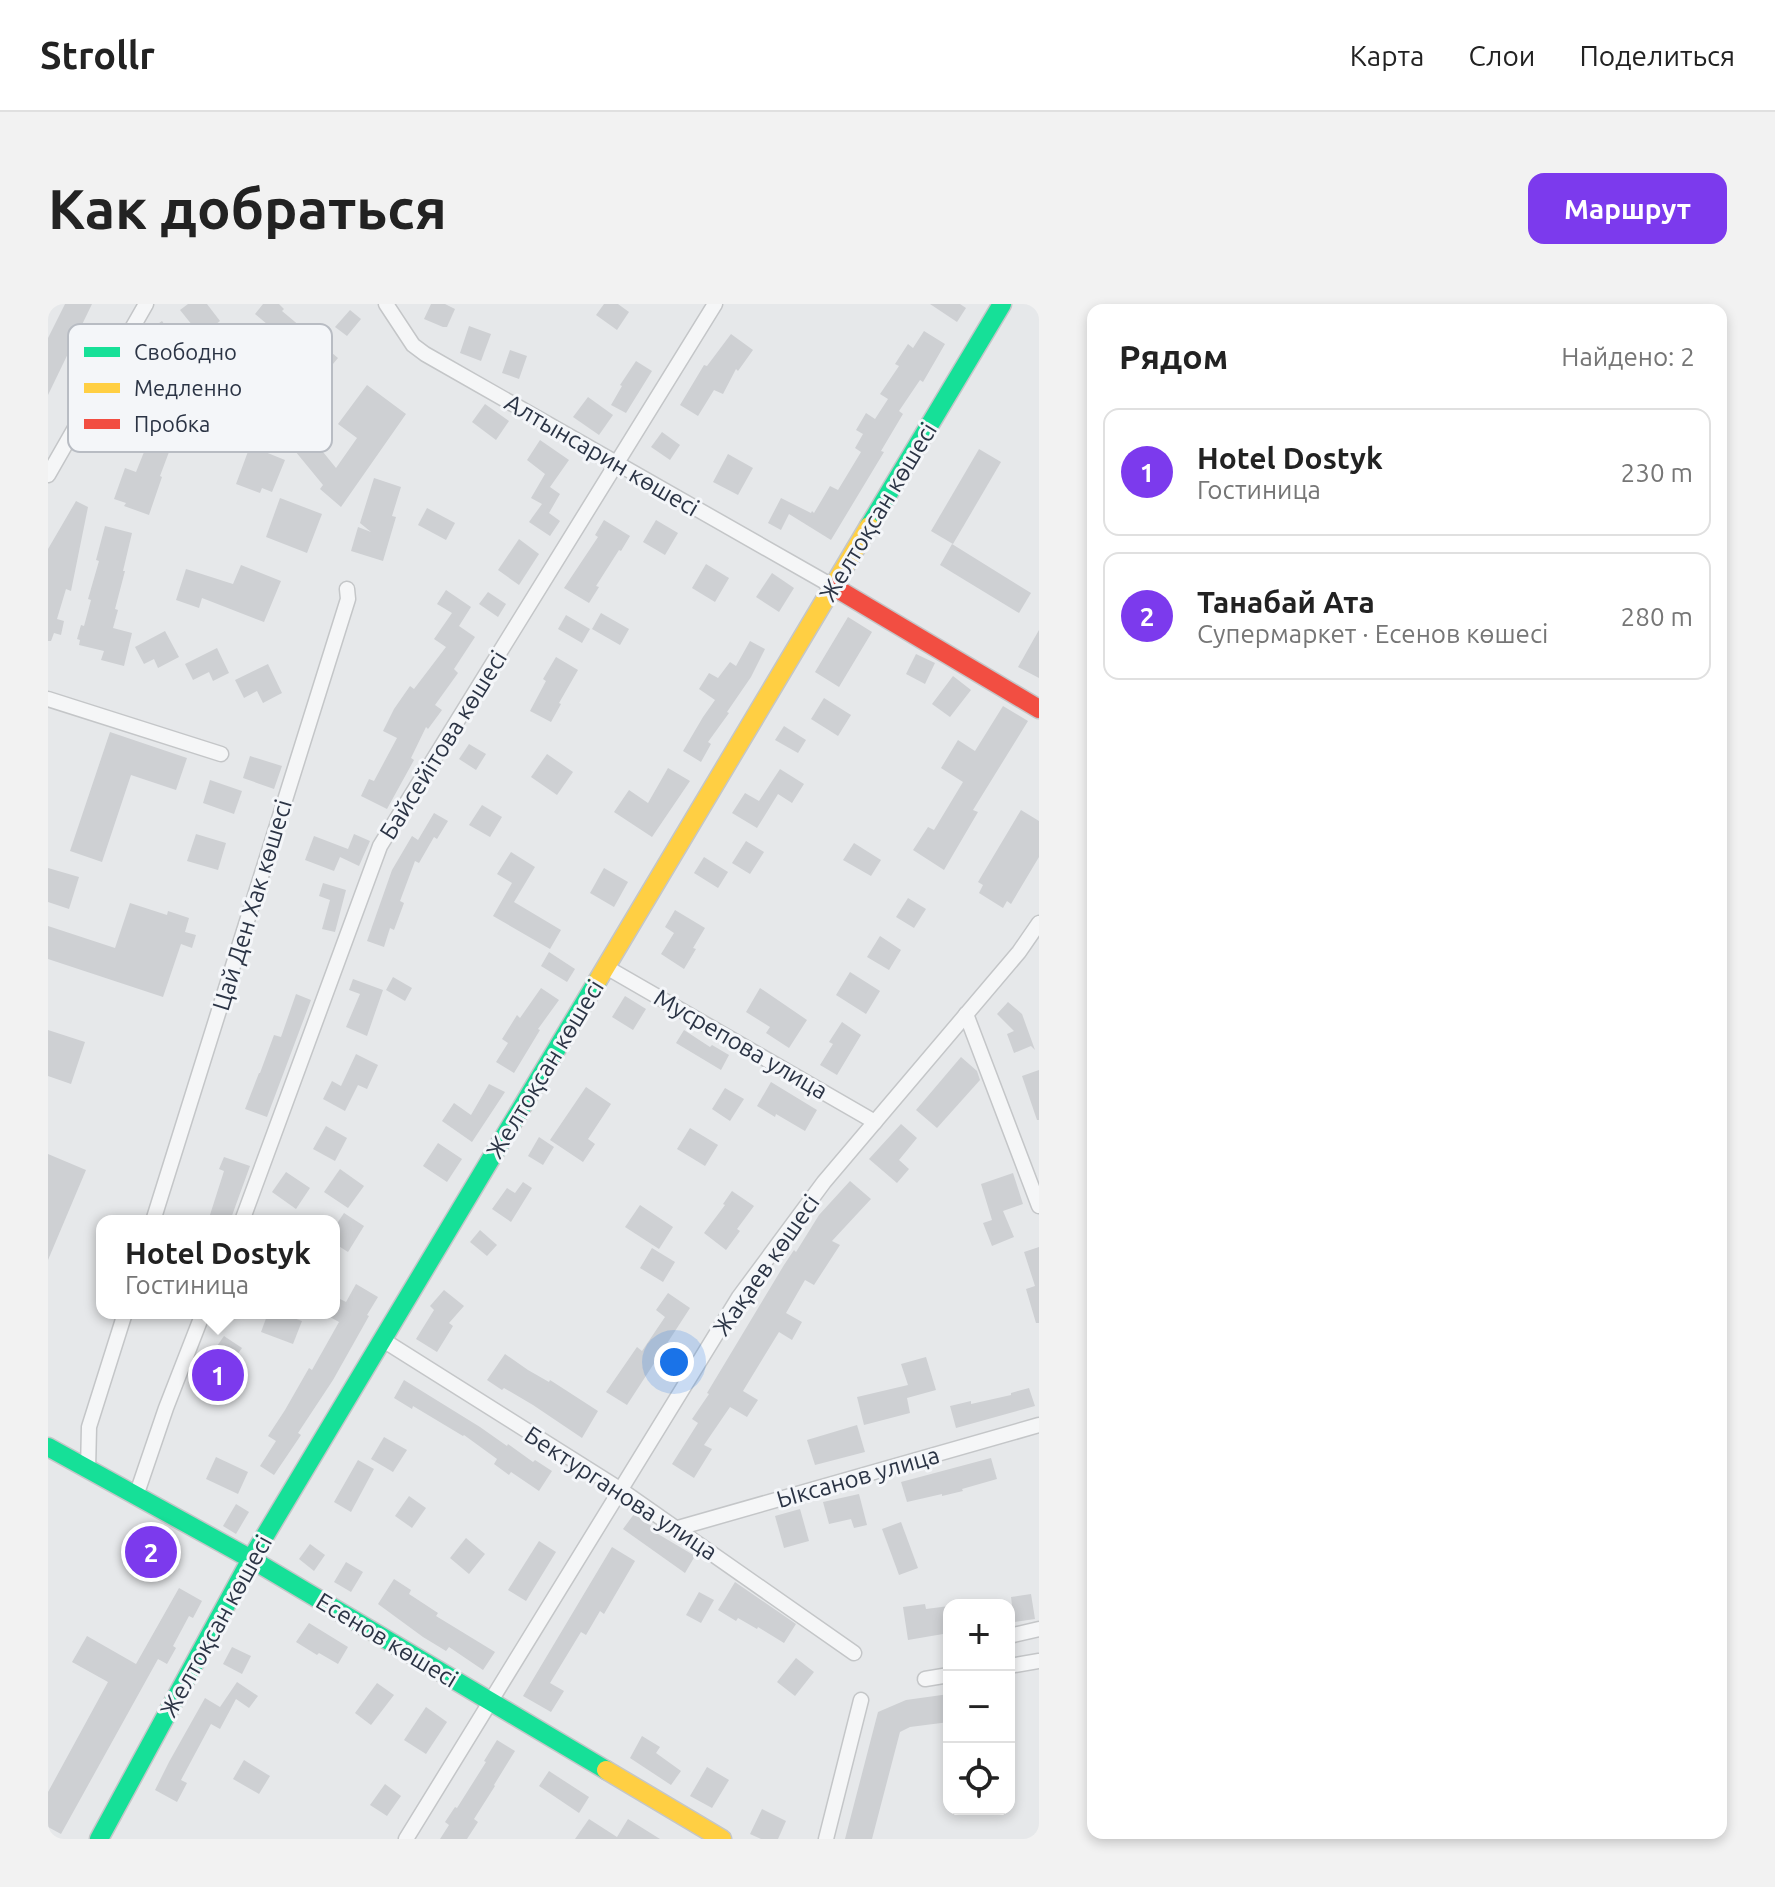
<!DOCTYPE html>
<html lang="ru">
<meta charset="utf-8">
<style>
:root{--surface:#fff;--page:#f2f2f2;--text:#222;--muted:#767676;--line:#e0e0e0;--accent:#7c3aed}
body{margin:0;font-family:Ubuntu,sans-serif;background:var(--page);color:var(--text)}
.controls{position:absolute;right:24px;bottom:24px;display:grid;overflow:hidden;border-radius:16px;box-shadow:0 4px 12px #0003}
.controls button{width:72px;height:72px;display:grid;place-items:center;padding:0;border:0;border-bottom:2px solid var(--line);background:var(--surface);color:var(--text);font:40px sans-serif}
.you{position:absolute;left:626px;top:1058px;width:28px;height:28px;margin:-20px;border:6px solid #fff;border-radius:50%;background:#1a73e8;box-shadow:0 0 0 12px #1a73e833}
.badge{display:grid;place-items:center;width:52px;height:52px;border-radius:50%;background:var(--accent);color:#fff;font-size:26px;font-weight:700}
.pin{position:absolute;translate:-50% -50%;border:4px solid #fff;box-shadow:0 2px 8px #0006}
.popup{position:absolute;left:48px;top:911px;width:244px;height:104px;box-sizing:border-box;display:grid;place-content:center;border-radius:16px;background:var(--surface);filter:drop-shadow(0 2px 6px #0005);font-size:26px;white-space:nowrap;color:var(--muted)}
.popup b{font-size:30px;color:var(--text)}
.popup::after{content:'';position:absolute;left:50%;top:100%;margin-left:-16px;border:16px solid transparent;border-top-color:var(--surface)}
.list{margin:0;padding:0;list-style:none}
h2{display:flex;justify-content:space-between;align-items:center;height:104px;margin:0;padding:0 32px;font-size:34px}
h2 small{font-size:26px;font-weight:400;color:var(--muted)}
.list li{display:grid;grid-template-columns:52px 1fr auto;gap:24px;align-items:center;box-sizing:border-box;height:128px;margin:0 16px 16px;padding:0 16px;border:2px solid var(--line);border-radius:16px}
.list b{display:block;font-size:30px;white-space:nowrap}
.list p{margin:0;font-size:26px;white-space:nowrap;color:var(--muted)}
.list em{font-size:26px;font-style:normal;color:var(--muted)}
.icon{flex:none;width:44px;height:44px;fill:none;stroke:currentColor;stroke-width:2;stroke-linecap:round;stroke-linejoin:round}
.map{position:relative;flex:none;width:991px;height:1535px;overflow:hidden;border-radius:16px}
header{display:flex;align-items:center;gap:48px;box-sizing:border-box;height:112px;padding:0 40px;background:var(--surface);border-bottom:2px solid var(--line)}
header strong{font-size:38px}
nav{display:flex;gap:44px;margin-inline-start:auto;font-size:28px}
.intro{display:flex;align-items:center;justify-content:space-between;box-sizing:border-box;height:192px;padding:0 48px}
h1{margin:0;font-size:56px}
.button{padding:20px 36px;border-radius:16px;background:var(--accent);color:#fff;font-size:28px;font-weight:700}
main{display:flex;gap:48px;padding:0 48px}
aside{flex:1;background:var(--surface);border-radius:16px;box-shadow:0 4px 12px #0003}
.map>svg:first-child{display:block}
.building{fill:#ced0d3}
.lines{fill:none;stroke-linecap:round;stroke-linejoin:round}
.street-casing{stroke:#c4c6c8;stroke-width:17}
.fast-casing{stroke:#c4c6c8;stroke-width:21}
.slow-casing{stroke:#c4c6c8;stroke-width:21}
.jam-casing{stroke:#c4c6c8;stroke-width:21}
.street{stroke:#f5f6f7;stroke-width:14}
.fast{stroke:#16e098;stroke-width:18}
.slow{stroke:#ffcf43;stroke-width:18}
.jam{stroke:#f24e42;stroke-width:18}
.labels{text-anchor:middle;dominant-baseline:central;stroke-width:6;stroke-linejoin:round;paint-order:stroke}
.street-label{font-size:24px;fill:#2b3445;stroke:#f4f6f9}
.key{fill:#f4f6f9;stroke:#b8bcc3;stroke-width:2}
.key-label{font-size:22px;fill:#2b3445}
</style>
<header>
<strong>Strollr</strong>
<nav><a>Карта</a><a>Слои</a><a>Поделиться</a></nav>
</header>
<div class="intro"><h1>Как добраться</h1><a class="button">Маршрут</a></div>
<main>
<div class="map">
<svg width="991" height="1535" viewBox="0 0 991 1535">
<rect width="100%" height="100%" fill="#e6e8ea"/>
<!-- building -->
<g class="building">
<path d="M17,0H44L0,91V34Z"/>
<path d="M140,0H159L172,17L153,32L132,6Z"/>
<path d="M215,0H231L236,5L234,7L290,54L269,79L253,66L262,56L207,10Z"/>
<path d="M383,0H397L407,5L399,23H395L376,15Z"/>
<path d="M556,0H570L581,8L569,26L548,11Z"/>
<path d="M882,0H912L918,4L909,18Z"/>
<path d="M302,6L313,15L299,32L287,23Z"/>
<path d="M114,17L136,47L123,57L100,27Z"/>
<path d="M421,22L443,30L433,57L412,49Z"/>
<path d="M876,27L897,40L875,78L872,76L851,107L855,110L833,147L836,148L783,236L741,210L733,226L720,219L733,194L763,209L764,207L766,209L782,182L790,186L813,148L807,144L815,130L808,126L818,109L827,115L840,95L832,90L851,62L847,60L860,40L865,44Z"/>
<path d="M683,30L705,46L690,67L688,65L675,90L666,86L650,112L632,101L656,61L659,62Z"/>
<path d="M462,46L479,52L471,75L454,69Z"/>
<path d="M588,57L604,67L578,109L563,101L574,82L572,81Z"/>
<path d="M319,81L358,110L293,203L272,185L275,181L238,136L254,122L288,164L309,134L290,120Z"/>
<path d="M170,88L200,98L196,112L200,114L194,133L154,120L161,99L166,101Z"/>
<path d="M540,93L565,111L551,131L525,113Z"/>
<path d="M437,100L461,117L448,136L424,118Z"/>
<path d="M111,107L133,116L112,172L114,173L101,211L76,202L78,199L66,195L77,164L88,168L98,143L86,138L97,108L109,112Z"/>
<path d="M614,128L632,141L622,156L603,143Z"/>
<path d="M492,136L521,156L502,183L512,190L501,209L512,217L502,232L481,218L494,200L483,194L497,170L479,156Z"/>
<path d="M202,142L237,156L224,188L214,184L212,189L188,180Z"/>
<path d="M931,145L953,158L905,240L883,227Z"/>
<path d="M680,150L705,164L690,191L665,178Z"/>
<path d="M326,174L353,183L344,212L348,213L335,257L303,247L310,223L323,228L312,219Z"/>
<path d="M232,194L274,210L259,249L218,233Z"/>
<path d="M28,197L40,203L23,287L18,285L9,315L16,317L13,331L6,329L3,337H0V245Z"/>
<path d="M379,204L407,219L398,236L370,221Z"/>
<path d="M556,216L582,232L573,247L571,246L548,282L551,283L541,299L516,284L550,233L547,231Z"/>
<path d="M608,216L630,229L617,251L595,238Z"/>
<path d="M57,222L84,229L75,267H77L67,305L70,306L65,324L84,329L76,362L53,356L56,347L31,341L32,336L29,335L33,321L36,322L43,296L40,295L51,257L48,256Z"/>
<path d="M471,235L491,250L471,281L450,266Z"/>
<path d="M904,240L983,289L971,309L892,261Z"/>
<path d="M658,260L681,274L667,298L644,284Z"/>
<path d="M193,261L233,277L216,318L154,294L151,304L128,296L138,265L185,280Z"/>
<path d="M724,269L746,284L731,308L708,293Z"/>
<path d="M398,286L423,303L411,322L427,333L406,365L410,369L387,401L394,406L380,425L378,423L363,454L366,456L339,505L313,492L321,475L326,477L349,434L335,427L346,405L362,382L366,385L398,343L386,335L404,309L389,300Z"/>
<path d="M440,288L458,300L450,313L431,300Z"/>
<path d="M553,309L581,325L572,341L544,325Z"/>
<path d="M518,311L542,325L534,339L510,325Z"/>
<path d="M800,313L824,328L791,383L767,368Z"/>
<path d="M991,326V374L970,363Z"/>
<path d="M117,327L131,353L110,364L106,355L96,360L87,343Z"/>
<path d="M702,337L717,345L703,373L679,408L681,409L660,438L663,440L653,458L635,447L655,413L667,396L651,385L661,369L670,374L682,358L688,362Z"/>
<path d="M169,344L181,369L165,377L161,368L145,376L137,360Z"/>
<path d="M868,350L887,359L877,380L858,370Z"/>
<path d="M508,353L530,366L511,399L513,400L503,418L482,407L498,377L495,375Z"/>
<path d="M220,360L234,389L215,399L209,387L196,394L187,376Z"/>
<path d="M905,372L923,386L902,413L884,400Z"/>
<path d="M776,394L803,411L790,432L763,415Z"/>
<path d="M955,402L980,417L925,506L930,508L896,566L865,546L880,523L886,526L915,478L893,464L910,436L927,447Z"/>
<path d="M736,422L758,436L750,449L727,436Z"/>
<path d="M62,428L139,454L128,486L83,471L54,558L22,547Z"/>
<path d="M421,440L438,450L428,466L411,455Z"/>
<path d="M499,450L525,468L509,491L483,473Z"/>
<path d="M202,452L234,462L226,485L195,474Z"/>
<path d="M620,464L642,477L604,533L566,508L581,486L600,499Z"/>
<path d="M732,465L756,480L744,499L730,490L709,524L684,509L697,489L711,497Z"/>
<path d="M162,476L194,487L186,510L155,499Z"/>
<path d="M434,501L454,513L442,533L421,521Z"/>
<path d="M973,506L991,517V553L963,600L959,597L955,604L931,589L935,581L930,578Z"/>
<path d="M386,509L400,517L389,535L386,533L371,559L367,557L352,597L356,599L346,626L342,624L336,643L319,637L344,566L364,532L370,536Z"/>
<path d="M148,530L178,539L170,566L139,557Z"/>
<path d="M306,530L322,537L311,562L292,553L286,567L257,556L266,532L300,545Z"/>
<path d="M698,537L716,548L702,570L684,559Z"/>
<path d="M806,539L833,556L823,572L795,556Z"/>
<path d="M463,548L487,563L466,598L513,626L502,645L445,612L464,579L449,570Z"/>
<path d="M656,553L680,568L670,584L646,569Z"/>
<path d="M0,564L31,573L21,605L0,598Z"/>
<path d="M556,564L580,578L566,603L542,589Z"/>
<path d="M275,579L298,586L287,628L274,625L282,596L271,592Z"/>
<path d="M860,594L878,605L866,624L848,613Z"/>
<path d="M82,599L119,611L120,607L141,614L137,628L148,631L144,644L133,640L115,693L0,655V622L67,644Z"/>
<path d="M627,606L657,624L645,644L648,645L636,665L613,650L626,629L617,623Z"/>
<path d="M832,632L853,646L841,666L819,653Z"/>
<path d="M501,648L527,665L519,678L493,662Z"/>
<path d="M802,668L832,687L818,710L788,691Z"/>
<path d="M345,673L364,684L357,697L338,686Z"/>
<path d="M305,675L335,686L319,732L298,723L312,690L301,686Z"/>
<path d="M493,684L511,696L490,725L492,726L466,769L448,758L460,739L454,735L469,711L472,714Z"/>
<path d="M712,684L759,716L741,744L718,729L722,723L698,708Z"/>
<path d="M248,690L263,696L219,813L197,805L211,769H212L226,731L233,733Z"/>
<path d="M577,692L598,705L585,726L564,713Z"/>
<path d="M960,698L974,710L987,746L983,742L966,749L959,730L966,727L949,710Z"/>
<path d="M794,718L813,731L789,771L772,761L785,740L781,738Z"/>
<path d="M0,726L37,738L23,780L0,772Z"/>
<path d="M636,726L662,743L664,741L681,751L673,766L628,739Z"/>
<path d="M308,750L330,761L319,785L310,781L297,807L275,795L284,777L293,782Z"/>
<path d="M913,753L929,767L932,776L889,824L868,806Z"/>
<path d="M991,766V816H989L974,772Z"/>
<path d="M723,778L769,806L757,827L728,810L727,813L709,802Z"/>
<path d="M441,780L457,788L424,838L394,817L406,799L423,811Z"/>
<path d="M538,783L563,800L540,835L547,840L535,858L502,836Z"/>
<path d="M677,784L696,795L682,817L664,805Z"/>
<path d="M853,820L869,834L851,856L861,865L849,879L821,855Z"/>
<path d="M278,822L299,834L287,857L265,845Z"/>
<path d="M642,824L670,841L657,862L629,845Z"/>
<path d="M491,833L506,843L495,861L480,852Z"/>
<path d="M390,839L414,855L399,878L375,862Z"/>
<path d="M0,850L38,866L0,956Z"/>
<path d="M176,853L202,862L182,917H170L161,914L176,867L171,865Z"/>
<path d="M292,865L316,882L300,904L276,888Z"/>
<path d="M238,868L262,884L248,905L224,888Z"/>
<path d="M965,869L975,900L955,907L966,933L944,942L935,919L944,916L933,880Z"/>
<path d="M802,877L823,895L784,937L792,941L766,981L757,976L738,1009L754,1018L744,1036L731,1028L695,1087L710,1096L699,1113L682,1103L656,1141L664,1145L646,1174L624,1160L650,1119L644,1115L661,1090L659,1089L736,961L746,946L748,948L771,911Z"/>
<path d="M475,878L484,884L463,918L444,905L459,884L467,889Z"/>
<path d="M684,887L706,902L689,925L692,927L678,946L656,929L677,901L675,900Z"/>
<path d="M592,901L625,923L611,945L577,923Z"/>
<path d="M296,909L316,922L300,948L286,939V924Z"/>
<path d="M432,926L449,941L439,952L422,938Z"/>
<path d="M991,943V1019H988L978,985L987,982L976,948Z"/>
<path d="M604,944L627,958L615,978L592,964Z"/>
<path d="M308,980L330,993L319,1011L321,1012L285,1076L250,1129L253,1131L226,1171L212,1162L228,1137L220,1132L237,1106L261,1064L264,1066L291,1018L282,1013L284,1009H286L292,995L298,998Z"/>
<path d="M396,986L416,1002L401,1019L405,1022L389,1048L368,1035L386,1006L382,1002Z"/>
<path d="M620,989L642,1004L579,1101L558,1088L589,1043L594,1047L617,1013L608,1006Z"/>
<path d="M220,1009H232L254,1017L245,1040L213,1028Z"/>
<path d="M176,1032L194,1044L182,1061L164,1049Z"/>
<path d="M457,1050L480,1066L501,1078L502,1076L550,1107L534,1134L485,1101L456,1084L454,1086L439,1076Z"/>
<path d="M878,1053L888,1086L859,1094L862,1109L816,1121L809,1093L860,1081L853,1060Z"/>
<path d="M356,1076L432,1123L459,1142L460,1140L485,1158L487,1156L504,1167L491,1187L463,1168L461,1171L446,1160L449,1155L416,1131L415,1132L365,1102L364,1105L346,1094Z"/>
<path d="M981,1084L987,1102L908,1124L902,1102L923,1097V1100L963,1091V1089Z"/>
<path d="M809,1121L817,1148L767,1161L759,1136Z"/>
<path d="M336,1133L359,1146L345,1168L323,1155Z"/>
<path d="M168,1153L200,1168L190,1190L158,1175Z"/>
<path d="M943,1154L949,1175L914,1185L915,1187L894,1192V1190L859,1198L853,1178Z"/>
<path d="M310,1156L326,1165L303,1208L286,1198Z"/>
<path d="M811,1190L819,1221L806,1224L803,1215L781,1220L775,1198Z"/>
<path d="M361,1192L378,1204L364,1224L347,1212Z"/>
<path d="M188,1200L201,1208L188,1230L175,1222Z"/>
<path d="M752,1205L761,1237L736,1244L727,1212Z"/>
<path d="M586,1210L612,1228L610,1230L647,1252L637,1269L575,1225Z"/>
<path d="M853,1218L870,1264L851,1271L834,1225Z"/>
<path d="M98,1228L123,1240L108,1269L83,1256Z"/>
<path d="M418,1234L437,1250L421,1270L402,1254Z"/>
<path d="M491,1237L508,1248L478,1297L460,1286Z"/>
<path d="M262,1240L277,1251L266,1267L251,1255Z"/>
<path d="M564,1243L587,1257L556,1310L552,1307L538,1331L533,1328L502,1379L516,1387L503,1408L475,1392Z"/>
<path d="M298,1258L315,1268L303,1288L286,1278Z"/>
<path d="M346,1275L363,1286L361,1290L390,1309L388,1312L447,1348L435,1366L401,1343L398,1347L375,1333L330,1300Z"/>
<path d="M687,1278L748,1320L736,1339L710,1323L709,1325L690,1314L688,1317L670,1306Z"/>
<path d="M131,1284L154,1297L145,1314L141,1312L125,1342L128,1344L119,1360L110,1355L13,1530L0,1523V1488L60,1378L24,1358L39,1332L88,1360Z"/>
<path d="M651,1288L666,1296L653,1319L638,1311Z"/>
<path d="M983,1290L987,1315L966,1318L963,1293Z"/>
<path d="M877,1300L878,1305L901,1302V1329L860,1336L855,1303Z"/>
<path d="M261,1319L300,1343L290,1360L271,1349L269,1351L248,1338Z"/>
<path d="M184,1343L203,1352L194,1370L175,1360Z"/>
<path d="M748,1354L766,1368L747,1392L729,1378Z"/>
<path d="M189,1378L210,1392L201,1404L188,1395L172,1425L163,1420L133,1476L139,1479L129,1498L107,1486L121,1458L157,1394L172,1403Z"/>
<path d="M329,1379L346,1391L323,1421L307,1409Z"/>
<path d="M901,1390V1418L862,1423L852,1428L824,1535H797L830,1408L858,1396Z"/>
<path d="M378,1403L399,1418L378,1450L356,1436Z"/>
<path d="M594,1432L612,1443L608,1449L633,1467L623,1481L582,1454Z"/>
<path d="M449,1436L467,1447L446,1481L447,1482L426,1515L430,1518L419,1535H392L401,1521L397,1518L407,1503L409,1504L438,1458L436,1457Z"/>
<path d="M196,1456L222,1472L211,1490L185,1475Z"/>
<path d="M659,1463L681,1476L664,1504L642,1492Z"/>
<path d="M501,1467L541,1493L531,1509L491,1482Z"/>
<path d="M337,1480L353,1492L339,1512L322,1501Z"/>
<path d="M714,1505L738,1517L730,1535H713L702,1530Z"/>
<path d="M541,1515L569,1533L580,1515L612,1535H527Z"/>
</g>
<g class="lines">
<!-- street casing -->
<g class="street-casing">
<g id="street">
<path d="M338,0L365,41L377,50L786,283"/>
<path d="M0,171L98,0"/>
<path d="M0,395L173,450"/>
<path d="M558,663L827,818"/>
<path d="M918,710L991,902"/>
<path d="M105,917L300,295L299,285"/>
<path d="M194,917L332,542L667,0"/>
<path d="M335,1036L573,1186L806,1349"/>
<path d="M40,1166L41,1123L77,1009"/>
<path d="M88,1192L118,1104L155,1009"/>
<path d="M630,1224L991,1121"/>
<path d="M961,1332L991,1325"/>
<path d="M961,1362L991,1357"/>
<path d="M877,1375L901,1371"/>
<path d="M358,1535L691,993L776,878L971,648L991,619"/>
<path d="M778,1535L813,1396"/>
</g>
</g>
<!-- fast casing -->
<g class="fast-casing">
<g id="fast">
<path d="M821,222L954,0"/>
<path d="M0,1143L203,1255L558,1466"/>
<path d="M51,1535L203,1255L550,676"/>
</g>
</g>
<!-- slow casing -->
<g class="slow-casing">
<g id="slow">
<path d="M550,676L821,222"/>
<path d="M558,1466L674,1535"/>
</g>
</g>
<!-- jam casing -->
<g class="jam-casing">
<path id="jam" d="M786,283L991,405"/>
</g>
<!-- street -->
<use href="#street" class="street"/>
<!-- fast -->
<use href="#fast" class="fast"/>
<!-- slow -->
<use href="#slow" class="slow"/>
<!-- jam -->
<use href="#jam" class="jam"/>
</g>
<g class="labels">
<!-- street labels -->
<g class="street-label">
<text transform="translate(554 151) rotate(30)">Алтынсарин көшесі</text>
<text transform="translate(830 208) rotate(-59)">Желтоқсан көшесі</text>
<text transform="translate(395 441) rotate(-58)">Байсейітова көшесі</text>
<text transform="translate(204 601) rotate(-73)">Цай Ден Хак көшесі</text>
<text transform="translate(693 740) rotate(30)">Мусрепова улица</text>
<text transform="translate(497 765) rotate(-59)">Желтоқсан көшесі</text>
<text transform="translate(718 961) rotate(-55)">Жақаев көшесі</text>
<text transform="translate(810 1173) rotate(-16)">Ыксанов улица</text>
<text transform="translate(573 1189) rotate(33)">Бектурганова улица</text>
<text transform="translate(168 1322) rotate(-61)">Желтоқсан көшесі</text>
<text transform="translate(339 1336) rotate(31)">Есенов көшесі</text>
</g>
</g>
<!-- legend -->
<rect x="20" y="20" width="264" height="128" rx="12" class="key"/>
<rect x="36" y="43" width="36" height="10" fill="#16e098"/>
<rect x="36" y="79" width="36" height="10" fill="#ffcf43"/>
<rect x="36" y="115" width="36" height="10" fill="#f24e42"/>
<g class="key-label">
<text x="86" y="56">Свободно</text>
<text x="86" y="92">Медленно</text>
<text x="86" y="128">Пробка</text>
</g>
</svg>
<div class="controls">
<button>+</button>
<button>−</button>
<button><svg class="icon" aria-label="locate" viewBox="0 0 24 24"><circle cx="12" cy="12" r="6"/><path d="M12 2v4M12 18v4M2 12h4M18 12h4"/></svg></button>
</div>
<div class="you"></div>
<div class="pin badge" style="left:170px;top:1071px">1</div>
<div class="popup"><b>Hotel Dostyk</b>Гостиница</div>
<div class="pin badge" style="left:103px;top:1248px">2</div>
</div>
<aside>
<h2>Рядом<small>Найдено: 2</small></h2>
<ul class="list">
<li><span class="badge">1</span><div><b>Hotel Dostyk</b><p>Гостиница</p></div><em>230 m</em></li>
<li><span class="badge">2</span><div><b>Танабай Ата</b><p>Супермаркет · Есенов көшесі</p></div><em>280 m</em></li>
</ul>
</aside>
</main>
